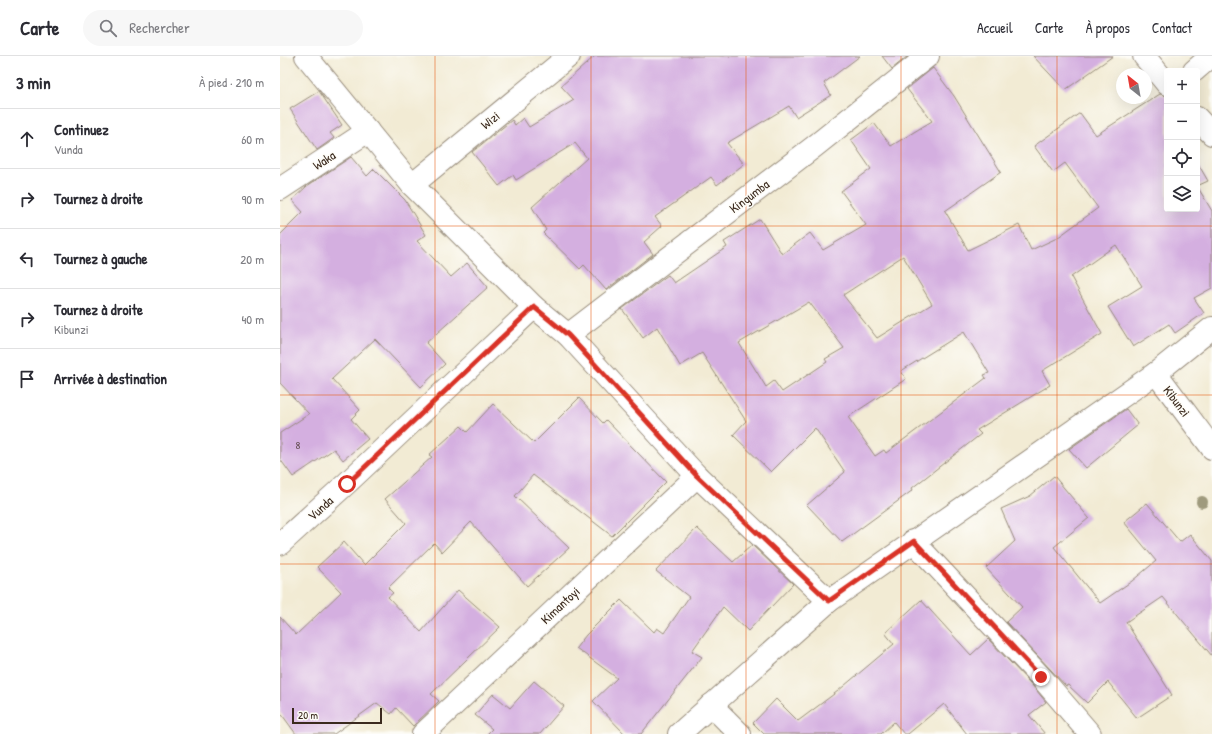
<!DOCTYPE html>
<html lang="fr">
<meta charset="utf-8">
<style>
:root{--surface:#fff;--page:#f7f7f7;--text:#2b2b33;--muted:#7c7c81;--line:#e1e1e2}
body{margin:0;font-family:"Patrick Hand",sans-serif;background:var(--page);color:var(--text)}
.controls{position:absolute;right:12px;top:12px;display:grid;overflow:hidden;border-radius:4px;box-shadow:0 4px 16px #0002}
.controls button{width:36px;height:36px;display:grid;place-items:center;padding:0;border:0;border-bottom:1px solid var(--line);background:var(--surface);color:var(--text);font:20px sans-serif}
.compass{position:absolute;left:836px;top:12px;width:36px;height:36px;border-radius:50%;background:var(--surface);box-shadow:0 4px 16px #0002;rotate:329deg}
.scale{position:absolute;left:12px;bottom:10px;width:90px;box-sizing:border-box;padding-left:4px;border:2px solid #3b2a1e;border-top:0;font-size:11px;line-height:14px;white-space:nowrap;color:#3b2a1e;-webkit-text-stroke:3px #fdfcf7;paint-order:stroke}
.stop{position:absolute;width:12px;height:12px;margin:-9px;border:3px solid #d93025;border-radius:50%;background:#fff}
.stop.end{background:#d93025;border-color:#fff;box-shadow:0 1px 4px #0008}
.list{margin:0;padding:0;list-style:none}
h2{display:flex;justify-content:space-between;align-items:center;height:52px;margin:0;padding:0 16px;font-size:17px}
h2 small{font-size:13px;font-weight:400;color:var(--muted)}
.list li{display:grid;grid-template-columns:26px 1fr auto;gap:12px;align-items:center;box-sizing:border-box;height:60px;padding:0 16px;border-top:1px solid var(--line)}
.list b{display:block;font-size:15px;white-space:nowrap}
.list p{margin:0;font-size:13px;white-space:nowrap;color:var(--muted)}
.list em{font-size:13px;font-style:normal;color:var(--muted)}
.icon{flex:none;width:22px;height:22px;fill:none;stroke:currentColor;stroke-width:2;stroke-linecap:round;stroke-linejoin:round}
.map{position:relative;flex:none;width:932px;height:678px;overflow:hidden}
header{display:flex;align-items:center;gap:24px;box-sizing:border-box;height:56px;padding:0 20px;background:var(--surface);border-bottom:1px solid var(--line)}
header strong{font-size:19px}
nav{display:flex;gap:22px;margin-inline-start:auto;font-size:14px}
.search{width:280px;height:36px;background:var(--page);display:flex;align-items:center;gap:10px;box-sizing:border-box;padding:0 14px;border-radius:22px;color:var(--muted);font-size:15px}
main{display:flex}
aside{flex:1;background:var(--surface)}
.map>svg:first-child{display:block}
.building{fill:#d4afe0;fill-rule:evenodd}
.lines{fill:none;stroke-linecap:round;stroke-linejoin:round}
.minor-casing{stroke:#968a79;stroke-width:24}
.minor{stroke:#fff;stroke-width:22}
.tree{fill:#9f9a7d}
.route{stroke:#d93025;stroke-width:5}
.grid{fill:none;stroke:#e8590c;stroke-width:1;stroke-opacity:0.55}
.labels{text-anchor:middle;dominant-baseline:central;stroke-width:3;stroke-linejoin:round;paint-order:stroke}
.number-label{font-size:11px;fill:#614b4e}
.street-label{font-size:13px;fill:#3b2a1e;stroke:#fdfcf7}
</style>
<header>
<strong>Carte</strong>
<div class="search"><svg class="icon" aria-label="search" viewBox="0 0 24 24"><circle cx="10" cy="10" r="6"/><path d="M15 15l6 6"/></svg>Rechercher</div>
<nav><a>Accueil</a><a>Carte</a><a>À propos</a><a>Contact</a></nav>
</header>
<main>
<aside>
<h2>3 min<small>À pied · 210 m</small></h2>
<ul class="list">
<li><svg class="icon" aria-label="ahead" viewBox="0 0 24 24"><path d="M12 20V5M6 11l6-6 6 6"/></svg><div><b>Continuez</b><p>Vunda</p></div><em>60 m</em></li>
<li><svg class="icon" aria-label="right" viewBox="0 0 24 24"><path d="M7 20v-9h11M14 6l5 5-5 5"/></svg><div><b>Tournez à droite</b></div><em>90 m</em></li>
<li><svg class="icon" aria-label="left" viewBox="0 0 24 24"><path d="M17 20v-9H6M10 6l-5 5 5 5"/></svg><div><b>Tournez à gauche</b></div><em>20 m</em></li>
<li><svg class="icon" aria-label="right" viewBox="0 0 24 24"><path d="M7 20v-9h11M14 6l5 5-5 5"/></svg><div><b>Tournez à droite</b><p>Kibunzi</p></div><em>40 m</em></li>
<li><svg class="icon" aria-label="arrive" viewBox="0 0 24 24"><path d="M6 21V4h12l-3 4 3 4H6"/></svg><div><b>Arrivée à destination</b></div></li>
</ul>
</aside>
<div class="map">
<svg width="932" height="678" viewBox="0 0 932 678">
<rect width="100%" height="100%" fill="#fdfcf7"/>
<filter id="ink" filterUnits="userSpaceOnUse"><feTurbulence type="fractalNoise" baseFrequency=".025" numOctaves="2"/><feDisplacementMap in="SourceGraphic" scale="8" xChannelSelector="R" yChannelSelector="G"/><feConvolveMatrix kernelMatrix="1 2 1 2 8 2 1 2 1" color-interpolation-filters="sRGB"/></filter>
<filter id="wash" filterUnits="userSpaceOnUse"><feTurbulence type="fractalNoise" baseFrequency=".012" numOctaves="4" result="noise"/><feDisplacementMap in="SourceGraphic" scale="16" xChannelSelector="R" yChannelSelector="G"/><feGaussianBlur stdDeviation="0.9" result="paint"/><feColorMatrix in="noise" values="0 0 0 0 0 0 0 0 0 0 0 0 0 0 0 0 0 1.4 0 .05"/><feComposite in="paint" operator="in"/></filter>
<g filter="url(#wash)">
<rect width="100%" height="100%" fill="#f2ebd4"/>
<g id="blocks">
<!-- building -->
<g class="building">
<path d="M315,0H580L544,27L551,39L516,61L509,50L447,87L464,108L437,129L431,121L375,161L382,170L364,186L373,198L326,234L304,209L300,213L263,177L266,174L252,151L307,102L295,87L236,124L233,119L219,130L192,96L232,64L235,69L243,62L249,71L294,44L281,30Z"/>
<path d="M602,0H628L612,13Z"/>
<path d="M753,0H833L785,34Z"/>
<path d="M653,12L674,40L721,116L665,155L688,194L739,169L751,194L777,182L818,152L785,107L773,116L754,90L800,57L816,79L880,38L887,40V153H917V106L928,125L917,130L932,155V232L914,242L924,257L895,277L889,268L853,291L828,251L862,230L836,189L791,221L822,278L762,315L770,329L697,374L701,378L632,432L633,434L562,486L527,449L565,416L535,372L491,416L453,379L466,365L422,297L400,310L377,271L363,282L342,253L388,219L394,227L447,191L444,186L480,163L502,198L530,177L543,194L586,169L561,135L591,113L571,84L594,67L611,90L652,65L627,33ZM623,200L652,248L597,282L563,239ZM529,246L564,292L545,303L547,306L502,336L494,325L486,331L459,287ZM684,276L709,317L704,319L706,322L606,397L604,394L595,400L568,361L626,323L621,315Z"/>
<path d="M39,35L62,69L50,77L54,82L37,94L10,53Z"/>
<path d="M71,101L87,120L94,113L125,144L146,179L137,185L171,221L187,207L208,231L146,287L165,308L141,331L95,283L52,323L80,354L71,363L88,383L63,404L54,393L13,421L0,403V377L29,358L0,327V179L23,156L12,144L27,130Z"/>
<path d="M299,342L323,367L326,364L386,426L332,480L253,419L235,440L289,492L247,530L191,466L162,496L154,487L108,532L113,537L108,541L141,576L178,534L220,571L151,638L159,645L133,670L116,652L111,658L97,647L54,678H16L0,656V561L16,579L61,536L37,511L64,486L84,509L126,467L105,443L152,401L149,399L181,370L187,376L213,348L254,387Z"/>
<path d="M846,353L858,369L806,412L789,393Z"/>
<path d="M774,420L809,462L774,491L820,547L852,525L876,505L844,466L867,447L900,486L910,478L932,505V600L883,541L846,566L892,639L857,662L828,626L807,647L788,629L786,630L726,566L742,551L706,512L735,485L721,453L750,440Z"/>
<path d="M417,472L453,506L472,489L513,528L468,575L443,551L412,595L422,601L361,678H345L313,645L337,622L296,592L306,579L341,544L374,576L377,572L384,577L409,541L376,515Z"/>
<path d="M641,544L691,599L708,583L752,629L766,646L749,659L765,678H687L664,648L628,678H624L614,666L601,678H484L473,667L496,643L518,665L558,635L614,588L605,577Z"/>
<path d="M254,625L284,650L260,678H207L212,673L195,659L213,638L230,652Z"/>
</g>
</g>
</g>
<g filter="url(#ink)">
<use href="#blocks" fill-opacity="0" stroke="#968a79" stroke-width="1"/>
<g class="lines">
<!-- minor casing -->
<g class="minor-casing">
<g id="minor">
<path d="M26,0L132,129L254,251L288,279L417,420L549,545"/>
<path d="M864,0L887,28"/>
<path d="M914,15L931,0"/>
<path d="M917,62L932,78"/>
<path d="M132,129L289,0"/>
<path d="M0,133L88,75"/>
<path d="M288,279L535,90L648,0"/>
<path d="M876,317L932,392"/>
<path d="M633,485L761,621L810,678"/>
<path d="M0,488L67,427L254,251"/>
<path d="M431,649L460,678"/>
<path d="M143,678L417,420"/>
<path d="M399,678L549,545L876,317L932,272"/>
</g>
</g>
<!-- minor -->
<use href="#minor" class="minor"/>
</g>
<!-- trees -->
<circle class="tree" cx="922" cy="446" r="6"/>
</g>
<g class="lines" filter="url(#ink)">
<!-- route -->
<path class="route" d="M67,428L254,251L288,279L417,420L549,545L634,485L761,621"/>
</g>
<!-- grid -->
<path class="grid" d="M155,0V678M311,0V678M466,0V678M621,0V678M777,0V678M0,170H932M0,339H932M0,508H932"/>
<g class="labels">
<!-- number labels -->
<g class="number-label">
<text x="18" y="389">8</text>
</g>
<!-- street labels -->
<g class="street-label">
<text transform="translate(210 64) rotate(-39)">Wizi</text>
<text transform="translate(44 104) rotate(-33)">Waka</text>
<text transform="translate(469 140) rotate(-37)">Kingumba</text>
<text transform="translate(897 345) rotate(53)">Kibunzi</text>
<text transform="translate(40 452) rotate(-42)">Vunda</text>
<text transform="translate(280 549) rotate(-43)">Kimantoyi</text>
</g>
</g>
</svg>
<div class="controls">
<button>+</button>
<button>−</button>
<button><svg class="icon" aria-label="locate" viewBox="0 0 24 24"><circle cx="12" cy="12" r="6"/><path d="M12 2v4M12 18v4M2 12h4M18 12h4"/></svg></button>
<button><svg class="icon" aria-label="layers" viewBox="0 0 24 24"><path d="M12 4l9 5-9 5-9-5zM3 14l9 5 9-5"/></svg></button>
</div>
<svg class="compass" viewBox="-18 -18 36 36"><path d="M0-13l5 13h-10z" fill="#e53935"/><path d="M0 13l5-13h-10z" fill="#7c7c81"/></svg>
<div class="scale">20 m</div>
<div class="stop" style="left:67px;top:428px"></div>
<div class="stop end" style="left:761px;top:621px"></div>
</div>
</main>
